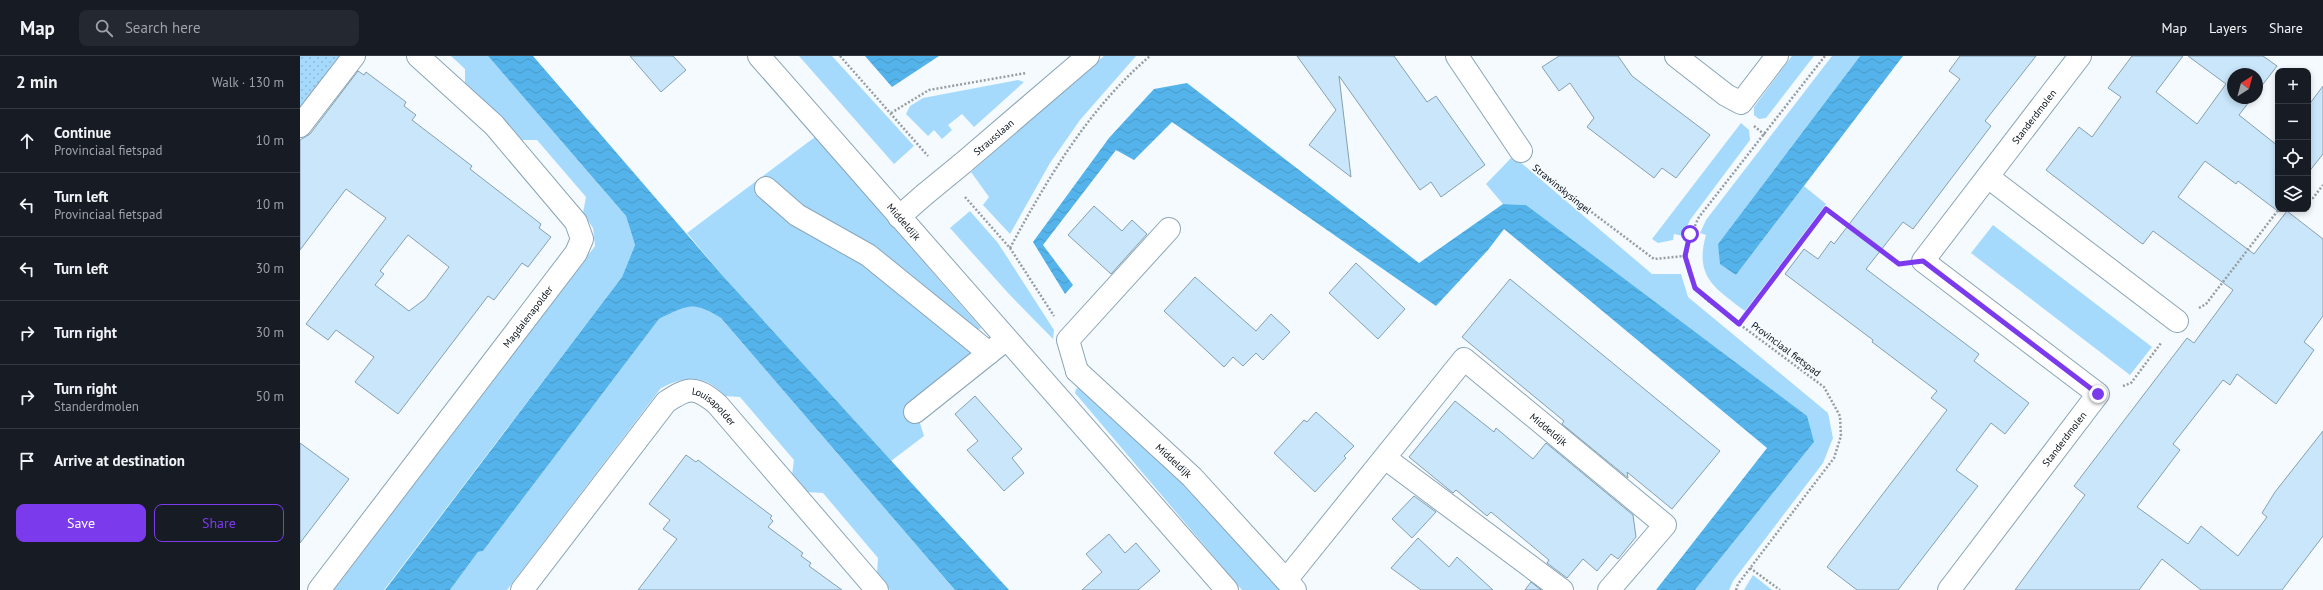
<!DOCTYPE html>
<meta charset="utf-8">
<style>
:root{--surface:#171b24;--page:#242831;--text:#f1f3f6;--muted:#9ea1a6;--line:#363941;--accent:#7c3aed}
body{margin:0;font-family:"PT Sans",sans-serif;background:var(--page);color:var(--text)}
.controls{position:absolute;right:12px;top:12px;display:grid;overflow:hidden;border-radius:8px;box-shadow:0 2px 6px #0003}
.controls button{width:36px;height:36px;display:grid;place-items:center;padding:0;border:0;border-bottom:1px solid var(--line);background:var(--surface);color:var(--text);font:20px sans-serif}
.compass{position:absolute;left:1927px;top:12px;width:36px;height:36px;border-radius:50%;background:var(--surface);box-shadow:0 2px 6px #0003;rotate:36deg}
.stop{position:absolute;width:12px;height:12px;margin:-9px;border:3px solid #7c3aed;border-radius:50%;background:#fff}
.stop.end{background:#7c3aed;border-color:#fff;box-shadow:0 1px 4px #0008}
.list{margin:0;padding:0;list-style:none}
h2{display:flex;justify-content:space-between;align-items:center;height:52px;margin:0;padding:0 16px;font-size:17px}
h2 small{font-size:13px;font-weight:400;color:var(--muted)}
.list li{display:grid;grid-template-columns:26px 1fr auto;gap:12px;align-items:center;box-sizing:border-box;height:64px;padding:0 16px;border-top:1px solid var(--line)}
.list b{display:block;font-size:15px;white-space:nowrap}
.list p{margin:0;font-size:13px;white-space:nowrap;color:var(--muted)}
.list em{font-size:13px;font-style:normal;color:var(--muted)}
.actions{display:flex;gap:8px;padding:12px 16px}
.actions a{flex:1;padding:9px 0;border:1px solid var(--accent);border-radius:8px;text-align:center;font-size:14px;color:var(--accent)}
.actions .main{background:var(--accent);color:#fff}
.icon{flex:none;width:22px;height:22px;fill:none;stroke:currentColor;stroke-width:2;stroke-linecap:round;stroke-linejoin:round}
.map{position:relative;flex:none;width:2023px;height:534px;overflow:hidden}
header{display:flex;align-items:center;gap:24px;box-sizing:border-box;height:56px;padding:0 20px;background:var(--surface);border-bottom:1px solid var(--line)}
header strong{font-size:19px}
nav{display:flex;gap:22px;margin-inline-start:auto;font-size:14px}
.search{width:280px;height:36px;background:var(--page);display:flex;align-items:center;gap:10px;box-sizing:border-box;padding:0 14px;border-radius:8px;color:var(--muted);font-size:15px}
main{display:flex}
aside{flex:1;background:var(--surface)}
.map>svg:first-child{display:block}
.grass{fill:#a6dafd}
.park{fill:url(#park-dots)}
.water{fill:url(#water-waves)}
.building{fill:#cae6fa;stroke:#85a0b1;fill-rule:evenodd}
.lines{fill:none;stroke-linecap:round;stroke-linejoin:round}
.minor-casing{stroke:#8aa5b7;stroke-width:24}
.path{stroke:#969da1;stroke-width:2.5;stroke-dasharray:2 2;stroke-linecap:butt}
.minor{stroke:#fff;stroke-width:22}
.minor-bridge-casing{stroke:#8aa5b7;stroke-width:24;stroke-linecap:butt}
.minor-bridge{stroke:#fff;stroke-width:22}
.route{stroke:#7c3aed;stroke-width:5}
.labels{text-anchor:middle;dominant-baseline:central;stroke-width:3.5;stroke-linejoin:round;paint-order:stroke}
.street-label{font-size:10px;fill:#060f15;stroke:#f5fafe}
</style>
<header>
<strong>Map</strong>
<div class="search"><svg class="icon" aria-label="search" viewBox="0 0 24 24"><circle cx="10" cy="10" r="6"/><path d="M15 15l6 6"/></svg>Search here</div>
<nav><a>Map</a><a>Layers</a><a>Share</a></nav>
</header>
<main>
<aside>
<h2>2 min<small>Walk · 130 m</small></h2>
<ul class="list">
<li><svg class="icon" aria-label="ahead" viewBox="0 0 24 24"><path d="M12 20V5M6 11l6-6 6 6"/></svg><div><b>Continue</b><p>Provinciaal fietspad</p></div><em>10 m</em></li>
<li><svg class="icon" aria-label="left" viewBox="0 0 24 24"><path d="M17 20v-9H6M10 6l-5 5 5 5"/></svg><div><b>Turn left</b><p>Provinciaal fietspad</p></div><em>10 m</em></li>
<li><svg class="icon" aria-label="left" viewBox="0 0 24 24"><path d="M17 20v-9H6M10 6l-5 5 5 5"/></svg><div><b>Turn left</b></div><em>30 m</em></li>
<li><svg class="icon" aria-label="right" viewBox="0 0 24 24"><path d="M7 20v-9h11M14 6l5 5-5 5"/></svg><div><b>Turn right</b></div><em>30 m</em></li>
<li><svg class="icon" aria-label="right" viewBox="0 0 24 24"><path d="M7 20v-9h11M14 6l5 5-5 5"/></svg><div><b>Turn right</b><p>Standerdmolen</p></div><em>50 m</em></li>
<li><svg class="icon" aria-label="arrive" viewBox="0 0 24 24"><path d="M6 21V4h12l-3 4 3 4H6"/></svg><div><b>Arrive at destination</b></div></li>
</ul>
<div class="actions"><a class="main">Save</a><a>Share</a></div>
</aside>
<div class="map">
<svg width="2023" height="534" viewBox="0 0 2023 534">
<defs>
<pattern id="park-dots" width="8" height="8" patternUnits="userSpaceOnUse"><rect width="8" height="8" fill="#a6dafd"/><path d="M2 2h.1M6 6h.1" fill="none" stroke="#8dbad8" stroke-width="1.8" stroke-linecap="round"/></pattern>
<pattern id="water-waves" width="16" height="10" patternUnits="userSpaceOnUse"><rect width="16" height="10" fill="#54b3ea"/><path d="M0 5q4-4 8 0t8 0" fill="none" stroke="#4899c8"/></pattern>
</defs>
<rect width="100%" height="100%" fill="#f5fafe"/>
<!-- grass -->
<g class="grass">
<path d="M151,0H188L326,160L335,189L322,221L84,534H34L295,190L293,172L283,157L286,141L237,84H221L165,32V13Z"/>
<path d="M499,0H532L614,90L594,108Z"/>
<path d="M804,0H836L780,64L750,107L710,178L683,149L689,141L671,116Z"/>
<path d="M1492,0H1514L1466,62L1459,63L1454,59V51Z"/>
<path d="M1532,0H1560L1418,188L1436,219L1504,130L1526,148L1445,255C1415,232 1394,221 1406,179L1400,177L1406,164Z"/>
<path d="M718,24L724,26L674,71L662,58L648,69L652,74L642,83L634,74L628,80L606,58L610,50L623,42Z"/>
<path d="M1441,67L1449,74L1450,84L1390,164L1383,180L1374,178L1373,184L1358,187L1352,183Z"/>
<path d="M515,81L681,272L677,275L546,193L668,292L672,297L619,364L624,380L591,405L422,219L387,177Z"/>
<path d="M1213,100L1352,218H1381L1388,241L1528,357L1533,382L1523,407L1433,525L1429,534H1395L1514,386L1226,149L1203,148L1186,128Z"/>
<path d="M670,155L698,187L754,274L753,283L709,238L650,172Z"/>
<path d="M1693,169L1852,291L1830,319L1671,197Z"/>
<path d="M385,250L404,251L421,262L655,534H590L577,517L578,502L523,437L506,436L492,419L494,404L440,341L425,340C404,318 387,319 361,332L207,534H150L178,496L183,495L359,263Z"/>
<path d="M781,331L893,433L984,534H942L775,337L776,333Z"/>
<path d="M1453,519L1472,534H1444Z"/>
</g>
<!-- park -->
<path class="park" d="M0,0H48L0,55Z"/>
<!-- water -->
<g class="water">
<path d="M188,0H233L422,219L709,534H655L421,262C393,244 387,249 359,263L183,495L178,496L150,534H85L322,221L335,189L326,160Z"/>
<path d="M565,0H639L592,31Z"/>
<path d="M1560,0H1603L1436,219L1420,208L1418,188Z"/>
<path d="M887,27L1119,207L1203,148L1226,149L1507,360L1514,386L1395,534H1356L1467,392L1204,173L1188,194L1136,250L872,66L834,104L816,94L743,189L773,229L765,238L733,186L809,82L854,33Z"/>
</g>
<!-- building -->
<g class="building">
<path d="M330,0H373L386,14L361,36Z"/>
<path d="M997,0H1094L1127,46L1136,40L1185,109L1141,141L1131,126L1120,134L1039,20L1051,121L1009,89L1036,54Z"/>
<path d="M1259,0H1318L1332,20L1410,79L1376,122L1362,112L1354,122L1287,71L1294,62L1270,27L1259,35L1242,11Z"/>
<path d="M1660,0H1736L1685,65L1691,70L1613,173L1603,166L1566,213L1679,298L1674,305L1729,347L1705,378L1691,367L1656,414L1678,430L1598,534H1557L1527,511L1647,354L1631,342L1637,335L1572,286L1573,284L1485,218L1504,193L1518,203L1531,185L1534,188L1660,23L1649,15Z"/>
<path d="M1832,0H1883L1856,36L1897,68L1926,28L1888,0H1963L1977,10L1957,36V18H1933V42H1952L1939,59L1978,90V153H1981L1979,156L1938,125L1936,128L1905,105L1878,141L1954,198L1987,155L2023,183V260L2004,286L2014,294L1976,348L1937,318L1930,329L1923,324L1873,388L1880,394L1837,451L1888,488L1901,470L1938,500L1967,461L1962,457L1975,436L2023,375V480L1982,534H1901L1862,503L1839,534H1715L1785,439L1774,430L1887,282L1894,287L1933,234L1853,175L1843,188L1841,187L1746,114L1779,71L1792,81L1821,41L1808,32Z"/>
<path d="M58,15L64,19L66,16L106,46L104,50L116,59L112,64L172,110L170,113L241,168L239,172L251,181L228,211L222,207L194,244L188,240L98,358L55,326L74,301L36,274L28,284L6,268L86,162L46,133L0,194V84L10,78ZM108,179L149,211L125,243L109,255L75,229L84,218L80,215Z"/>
<path d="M2023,30V98L2008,117V50Z"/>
<path d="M794,150L822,175L832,164L847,178L811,218L768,179Z"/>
<path d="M1056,207L1105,253L1078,283L1029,237Z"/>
<path d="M895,221L956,275L971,258L990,276L963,304L956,297L943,310L933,301L924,311L864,255Z"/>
<path d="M1210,223L1420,395L1372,453L1327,416L1328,422L1262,368L1264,365L1162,281Z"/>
<path d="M675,340L722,393L712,402L724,417L704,435L667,394L678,385L655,358Z"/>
<path d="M1155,345L1194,376L1196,372L1233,403L1246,387L1333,459L1336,481L1318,503L1311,498L1297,515L1283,503L1267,522L1247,507L1249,504L1191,456L1187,460L1156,434L1153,437L1109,401Z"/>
<path d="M1016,356L1054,390L1044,400L1046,402L1015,436L974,397L1004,364L1007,366Z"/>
<path d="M0,387L49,423L0,487Z"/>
<path d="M386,399L396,406L398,404L472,460L470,462L473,465L468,471L503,497L501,500L511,507L509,510L542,534H338L377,483L363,473L370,464L349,448Z"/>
<path d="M1114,440L1136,456L1112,482L1092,463Z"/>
<path d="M809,478L825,497L836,487L860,515L838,534H782L802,516L786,498Z"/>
<path d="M1118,482L1149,511L1157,501L1193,534H1121L1091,512Z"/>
<path d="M1231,526L1241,534H1225Z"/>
</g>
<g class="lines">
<!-- minor casing -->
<g class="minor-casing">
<g id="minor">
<path id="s1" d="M459,0L927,534"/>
<path d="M1157,0L1221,95"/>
<path d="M1376,0L1426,39L1441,47L1477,0"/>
<path d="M0,70L54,0"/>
<path id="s2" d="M663,107L788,0"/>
<path d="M1688,121L1877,265"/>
<path d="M466,132L497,159L568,199L689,297"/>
<path d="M599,161L624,139"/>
<path id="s3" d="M777,315L892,421L995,534"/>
<path d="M777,315L768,284L869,173"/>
<path d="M615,356L699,289"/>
<path d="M1085,402L1262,534"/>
<path id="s4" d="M986,524L1164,303L1365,469L1309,534"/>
<path id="s5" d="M19,534L276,197L282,183L276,166L194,69L118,0"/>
<path id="s6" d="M222,534L366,346C389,331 395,330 417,348L577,534"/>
<path id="s7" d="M1649,534L1798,338L1623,205L1780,0"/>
</g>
</g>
<!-- path -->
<g class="path">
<path d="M540,0L628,100"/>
<path d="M591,57L629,34L726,17"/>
<path d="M1454,70L1465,79"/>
<path d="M1237,115L1354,203L1385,200"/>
<path d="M665,141L710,192L754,260"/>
<path d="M2008,142H2013L2023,129"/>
<path d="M710,192C748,122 788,53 850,0"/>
<path d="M1899,252L1906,248L1979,153"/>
<path d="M1439,268L1526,153L1596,205"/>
<path d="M1823,330L1831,327L1861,287"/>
<path d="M1450,512L1480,534"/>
<path d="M1436,534L1438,528L1534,402L1541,380L1540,360L1524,331L1407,244C1380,217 1383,194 1399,161L1525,0"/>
</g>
<!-- minor -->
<use href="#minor" class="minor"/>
<!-- minor-bridge casing -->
<g class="minor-bridge-casing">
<path id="minor-bridge" d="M624,139L663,107"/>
</g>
<!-- minor-bridge -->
<use href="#minor-bridge" class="minor-bridge"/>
</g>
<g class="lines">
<!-- route -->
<path class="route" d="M1390,178L1385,200L1395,232L1439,268L1526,153L1599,208L1623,205L1798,338"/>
</g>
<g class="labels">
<!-- street labels -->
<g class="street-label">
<text stroke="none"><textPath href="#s7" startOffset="648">Standerdmolen</textPath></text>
<text stroke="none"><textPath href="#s2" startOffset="40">Strausslaan</textPath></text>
<text transform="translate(1262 133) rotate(39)">Strawinskysingel</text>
<text stroke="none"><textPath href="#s1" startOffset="220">Middeldijk</textPath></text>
<text stroke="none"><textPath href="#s5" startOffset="344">Magdalenapolder</textPath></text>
<text transform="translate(1486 293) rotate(37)">Provinciaal fietspad</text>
<text stroke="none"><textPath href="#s6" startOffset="293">Louisapolder</textPath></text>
<text stroke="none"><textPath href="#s4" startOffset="394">Middeldijk</textPath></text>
<text stroke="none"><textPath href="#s7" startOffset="190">Standerdmolen</textPath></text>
<text stroke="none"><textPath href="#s3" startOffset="132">Middeldijk</textPath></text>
</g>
</g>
</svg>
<div class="controls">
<button>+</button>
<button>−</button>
<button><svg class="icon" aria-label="locate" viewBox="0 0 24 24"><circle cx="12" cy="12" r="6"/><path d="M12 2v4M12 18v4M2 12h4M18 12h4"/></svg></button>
<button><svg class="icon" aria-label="layers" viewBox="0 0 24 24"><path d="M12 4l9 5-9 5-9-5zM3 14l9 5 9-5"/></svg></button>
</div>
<svg class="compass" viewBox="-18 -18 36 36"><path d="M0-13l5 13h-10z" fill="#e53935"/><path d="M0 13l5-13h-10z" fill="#9ea1a6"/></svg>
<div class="stop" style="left:1390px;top:178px"></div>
<div class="stop end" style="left:1798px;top:338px"></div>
</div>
</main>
